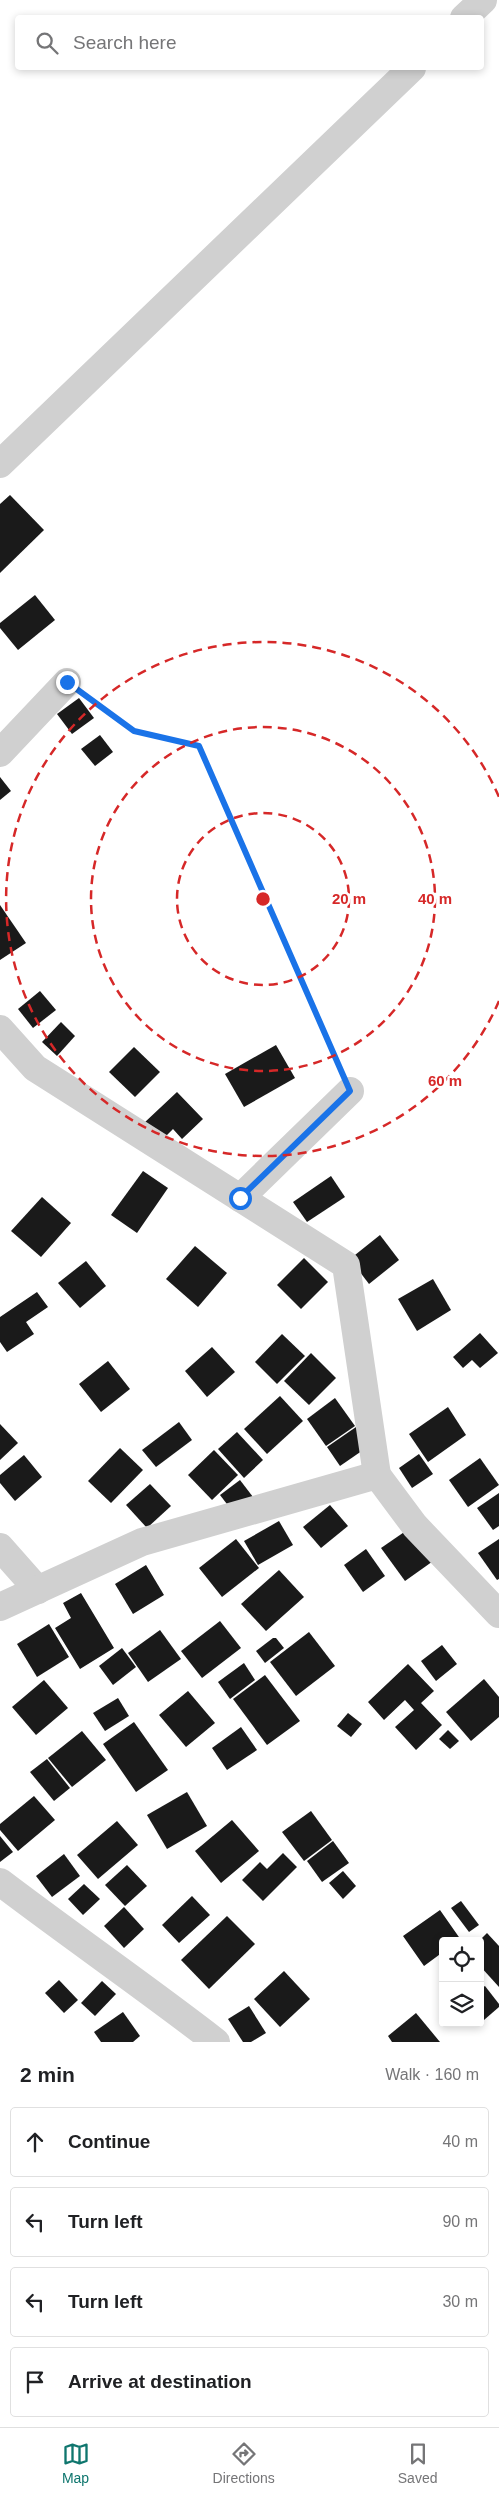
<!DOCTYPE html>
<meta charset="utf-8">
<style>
:root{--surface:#fff;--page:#f6f6f6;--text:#202124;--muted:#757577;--line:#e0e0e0;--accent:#0f766e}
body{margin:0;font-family:Arial,sans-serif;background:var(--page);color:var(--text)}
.controls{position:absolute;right:15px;bottom:15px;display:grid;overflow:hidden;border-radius:5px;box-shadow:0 2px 8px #0003}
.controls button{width:45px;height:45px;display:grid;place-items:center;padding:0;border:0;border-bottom:1px solid var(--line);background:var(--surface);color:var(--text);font:25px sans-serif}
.stop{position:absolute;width:15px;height:15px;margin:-11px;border:4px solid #1a73e8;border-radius:50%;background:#fff}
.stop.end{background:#1a73e8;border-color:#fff;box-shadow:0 1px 5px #0008}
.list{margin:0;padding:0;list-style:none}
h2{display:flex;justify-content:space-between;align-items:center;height:65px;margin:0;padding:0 20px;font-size:21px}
h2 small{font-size:16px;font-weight:400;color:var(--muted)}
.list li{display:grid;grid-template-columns:32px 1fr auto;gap:15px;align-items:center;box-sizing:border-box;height:70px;margin:0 10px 10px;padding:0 10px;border:1px solid var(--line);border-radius:5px}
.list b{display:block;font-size:19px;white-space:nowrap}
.list em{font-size:16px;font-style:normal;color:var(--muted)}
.icon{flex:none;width:28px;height:28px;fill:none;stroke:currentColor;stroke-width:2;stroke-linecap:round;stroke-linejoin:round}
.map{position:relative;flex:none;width:499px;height:2042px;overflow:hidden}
.search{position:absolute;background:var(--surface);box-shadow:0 2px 8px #0003;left:15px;right:15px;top:15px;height:55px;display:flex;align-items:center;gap:12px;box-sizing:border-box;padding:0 18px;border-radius:5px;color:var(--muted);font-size:19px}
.sheet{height:385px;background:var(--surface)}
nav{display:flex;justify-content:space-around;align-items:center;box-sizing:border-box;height:70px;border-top:1px solid var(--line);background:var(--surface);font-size:14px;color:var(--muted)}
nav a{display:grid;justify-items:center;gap:2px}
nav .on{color:var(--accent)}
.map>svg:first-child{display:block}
.building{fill:#1a1a1a}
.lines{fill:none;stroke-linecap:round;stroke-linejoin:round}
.path{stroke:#cdcdcd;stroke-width:3;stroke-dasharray:2.5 2.5;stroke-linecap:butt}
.street{stroke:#d0d0d0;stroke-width:28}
.route{stroke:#1a73e8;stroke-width:6}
.ring{fill:none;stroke:#d62828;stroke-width:2.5;stroke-dasharray:9 6}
.centre{fill:#d62828;stroke:#fff;stroke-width:2.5}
.ring-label{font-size:15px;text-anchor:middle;font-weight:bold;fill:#d62828;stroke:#fff;stroke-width:5;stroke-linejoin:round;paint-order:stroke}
</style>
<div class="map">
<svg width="499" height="2042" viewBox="0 0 499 2042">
<rect width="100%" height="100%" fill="#fff"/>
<!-- building -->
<g class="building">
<path d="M10,495L44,530L0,573V504Z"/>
<path d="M35,595L55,620L18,650L0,628V623Z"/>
<path d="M79,698L94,718L72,734L57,714Z"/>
<path d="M100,735L113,752L95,766L81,749Z"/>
<path d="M0,777L11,791L0,800Z"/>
<path d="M0,905L26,943L0,960Z"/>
<path d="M40,991L56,1010L33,1028L18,1009Z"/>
<path d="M61,1022L75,1036L57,1056L42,1042Z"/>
<path d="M276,1045L295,1078L244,1107L225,1074Z"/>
<path d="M134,1047L160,1072L135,1097L109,1072Z"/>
<path d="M177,1092L203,1119L182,1139L173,1129L161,1141L144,1123Z"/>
<path d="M143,1171L168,1188L137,1233L111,1215Z"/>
<path d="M331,1176L345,1197L307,1222L293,1202Z"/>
<path d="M42,1197L71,1223L41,1257L11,1231Z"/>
<path d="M380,1235L399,1260L369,1284L350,1259Z"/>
<path d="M195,1246L227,1273L198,1307L166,1279Z"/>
<path d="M304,1258L328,1282L301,1309L277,1285Z"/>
<path d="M86,1261L106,1286L80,1308L58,1283Z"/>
<path d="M433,1279L451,1310L417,1331L398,1299Z"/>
<path d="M37,1292L48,1307L26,1322L34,1334L7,1352L0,1342V1317Z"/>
<path d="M480,1333L498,1353L480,1368L472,1360L463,1368L453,1357Z"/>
<path d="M282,1334L305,1356L277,1384L255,1362Z"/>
<path d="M212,1347L235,1372L207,1397L185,1371Z"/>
<path d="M311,1353L336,1378L309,1405L284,1381Z"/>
<path d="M108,1361L130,1389L101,1412L79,1384Z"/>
<path d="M280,1396L303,1421L267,1454L244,1429Z"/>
<path d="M335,1398L355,1426L326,1446L307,1419Z"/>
<path d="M448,1407L466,1435L428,1462L409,1434Z"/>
<path d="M179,1422L192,1440L156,1467L142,1450Z"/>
<path d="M0,1424L18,1443L0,1460Z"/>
<path d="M356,1427L369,1446L340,1466L327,1447Z"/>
<path d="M237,1432L263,1460L244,1478L218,1449Z"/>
<path d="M120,1448L143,1470L111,1503L88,1481Z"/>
<path d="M214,1450L238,1475L212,1500L188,1475Z"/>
<path d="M419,1454L433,1474L412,1488L399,1468Z"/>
<path d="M24,1455L42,1477L15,1501L0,1483V1475Z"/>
<path d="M480,1458L499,1485L468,1507L449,1480Z"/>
<path d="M240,1480L253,1497L233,1512L220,1495Z"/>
<path d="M150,1484L171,1506L147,1528L126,1505Z"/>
<path d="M499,1493V1526L493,1530L477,1508Z"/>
<path d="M330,1505L348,1526L321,1548L303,1527Z"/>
<path d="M279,1521L293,1545L258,1565L244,1541Z"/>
<path d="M413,1526L436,1559L405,1581L381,1548Z"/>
<path d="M236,1539L259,1568L222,1597L199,1568Z"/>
<path d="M499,1539V1579L497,1580L478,1553Z"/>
<path d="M366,1549L385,1576L363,1592L344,1565Z"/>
<path d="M146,1565L164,1595L133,1614L115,1584Z"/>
<path d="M279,1570L304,1597L266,1631L241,1604Z"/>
<path d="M81,1593L114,1648L80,1669L55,1628L71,1618L63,1603Z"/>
<path d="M220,1621L241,1648L202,1678L181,1651Z"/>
<path d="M49,1624L69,1657L37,1677L17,1644Z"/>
<path d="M160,1630L181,1659L148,1682L128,1653Z"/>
<path d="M309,1632L335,1666L296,1696L270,1662Z"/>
<path d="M273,1638H276L284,1648L265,1663L256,1651Z"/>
<path d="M442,1645L457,1664L436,1681L421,1661Z"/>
<path d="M122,1648L136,1667L113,1685L99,1666Z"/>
<path d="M244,1663L255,1680L230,1699L218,1682Z"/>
<path d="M408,1664L434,1691L421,1703L442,1725L416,1750L395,1727L414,1710L405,1700L384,1720L368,1702Z"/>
<path d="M265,1675L300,1721L267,1745L233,1699Z"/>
<path d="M484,1679L499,1697V1717L471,1741L446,1712Z"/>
<path d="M44,1680L68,1708L36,1735L12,1707Z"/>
<path d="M188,1691L215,1723L186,1747L159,1715Z"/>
<path d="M118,1698L129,1716L105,1731L93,1713Z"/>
<path d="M348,1713L362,1724L351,1737L337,1726Z"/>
<path d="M134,1722L168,1770L136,1792L103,1744Z"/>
<path d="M241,1727L257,1750L227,1770L212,1748Z"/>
<path d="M448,1730L459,1741L450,1749L439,1739Z"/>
<path d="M82,1731L106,1760L72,1787L48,1758Z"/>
<path d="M47,1759L70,1788L54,1801L30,1772Z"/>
<path d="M187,1792L207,1826L167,1849L147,1815Z"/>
<path d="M34,1796L55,1820L18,1851L0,1830V1824Z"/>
<path d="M311,1811L332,1840L304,1861L282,1832Z"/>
<path d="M232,1820L259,1851L221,1883L195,1851Z"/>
<path d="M117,1821L138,1845L98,1879L77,1855Z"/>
<path d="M0,1836L13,1852L0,1862Z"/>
<path d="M333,1841L349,1863L322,1882L307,1861Z"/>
<path d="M283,1853L297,1867L263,1901L242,1880L260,1862L267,1869Z"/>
<path d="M64,1854L80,1876L52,1897L36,1876Z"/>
<path d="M127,1865L147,1886L125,1906L105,1885Z"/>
<path d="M343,1871L356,1886L343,1899L329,1883Z"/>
<path d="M84,1884L100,1899L83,1915L68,1899Z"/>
<path d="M192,1896L210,1915L179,1943L162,1925Z"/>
<path d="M461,1901L479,1925L469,1932L451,1908Z"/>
<path d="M124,1907L144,1929L124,1948L104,1926Z"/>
<path d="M440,1910L461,1940L443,1941V1952L424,1966L403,1936Z"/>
<path d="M227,1916L255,1944L209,1989L181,1960Z"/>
<path d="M487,1933L499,1946V1987L480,1966L479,1941Z"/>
<path d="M284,1971L310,1999L280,2027L254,1999Z"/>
<path d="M59,1980L78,2000L64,2013L45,1993Z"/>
<path d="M102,1981L116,1994L95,2016L81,2003Z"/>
<path d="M485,1986L499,2004V2007L484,2020L480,2015V1989Z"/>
<path d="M249,2006L266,2033L251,2042H243L228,2019Z"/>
<path d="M123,2012L140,2036L133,2042H101L94,2032Z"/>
<path d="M416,2013L440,2042H392L388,2036Z"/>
</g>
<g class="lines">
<!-- path -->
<path class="path" d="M89,698L134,731L199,746L340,1066"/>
<!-- street -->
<g class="street">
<path d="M464,18L483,0"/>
<path d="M0,464L412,68"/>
<path d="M0,753L67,682"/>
<path d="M0,1029L35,1068L346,1265L377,1475"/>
<path d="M240,1198L350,1091"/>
<path d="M0,1547L38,1590"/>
<path d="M0,1607L142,1542L377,1475L415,1526L499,1614"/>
<path d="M0,1882C71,1936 145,1987 216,2042"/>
</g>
</g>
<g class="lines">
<!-- route -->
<path class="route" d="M67,682L134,731L199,746L350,1091L240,1198"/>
</g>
<!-- distance rings -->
<g class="ring">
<circle cx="263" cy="899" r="86"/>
<circle cx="263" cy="899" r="172"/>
<path d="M499 1001A257 257 0 1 1 499 797"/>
</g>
<circle cx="263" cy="899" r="8" class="centre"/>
<g class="ring-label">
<text x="349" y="904">20 m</text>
<text x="435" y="904">40 m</text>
<text x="445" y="1086">60 m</text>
</g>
</svg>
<div class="controls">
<button><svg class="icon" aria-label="locate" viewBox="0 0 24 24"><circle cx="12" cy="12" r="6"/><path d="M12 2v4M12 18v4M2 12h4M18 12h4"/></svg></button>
<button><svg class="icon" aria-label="layers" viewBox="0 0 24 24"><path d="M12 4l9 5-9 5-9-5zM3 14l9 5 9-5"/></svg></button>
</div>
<div class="stop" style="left:240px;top:1198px"></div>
<div class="stop end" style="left:67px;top:682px"></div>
<div class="search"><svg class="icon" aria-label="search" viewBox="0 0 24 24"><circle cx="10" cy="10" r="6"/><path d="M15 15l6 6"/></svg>Search here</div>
</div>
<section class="sheet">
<h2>2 min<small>Walk · 160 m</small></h2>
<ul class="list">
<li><svg class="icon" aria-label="ahead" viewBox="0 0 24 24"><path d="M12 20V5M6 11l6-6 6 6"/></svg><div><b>Continue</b></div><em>40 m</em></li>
<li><svg class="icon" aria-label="left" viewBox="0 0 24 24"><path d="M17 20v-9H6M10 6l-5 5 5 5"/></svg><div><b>Turn left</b></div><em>90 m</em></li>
<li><svg class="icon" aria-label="left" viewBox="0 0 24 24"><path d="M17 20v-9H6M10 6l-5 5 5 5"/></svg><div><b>Turn left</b></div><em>30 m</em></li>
<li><svg class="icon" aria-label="arrive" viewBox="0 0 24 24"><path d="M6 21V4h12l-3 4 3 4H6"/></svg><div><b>Arrive at destination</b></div></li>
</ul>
</section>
<nav>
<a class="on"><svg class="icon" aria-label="map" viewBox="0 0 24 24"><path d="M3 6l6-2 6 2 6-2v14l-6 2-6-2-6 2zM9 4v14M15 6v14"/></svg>Map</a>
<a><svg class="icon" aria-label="directions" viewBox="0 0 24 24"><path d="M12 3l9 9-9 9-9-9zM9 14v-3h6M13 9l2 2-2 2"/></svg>Directions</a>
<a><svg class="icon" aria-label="saved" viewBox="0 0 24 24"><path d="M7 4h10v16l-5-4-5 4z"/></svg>Saved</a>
</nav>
